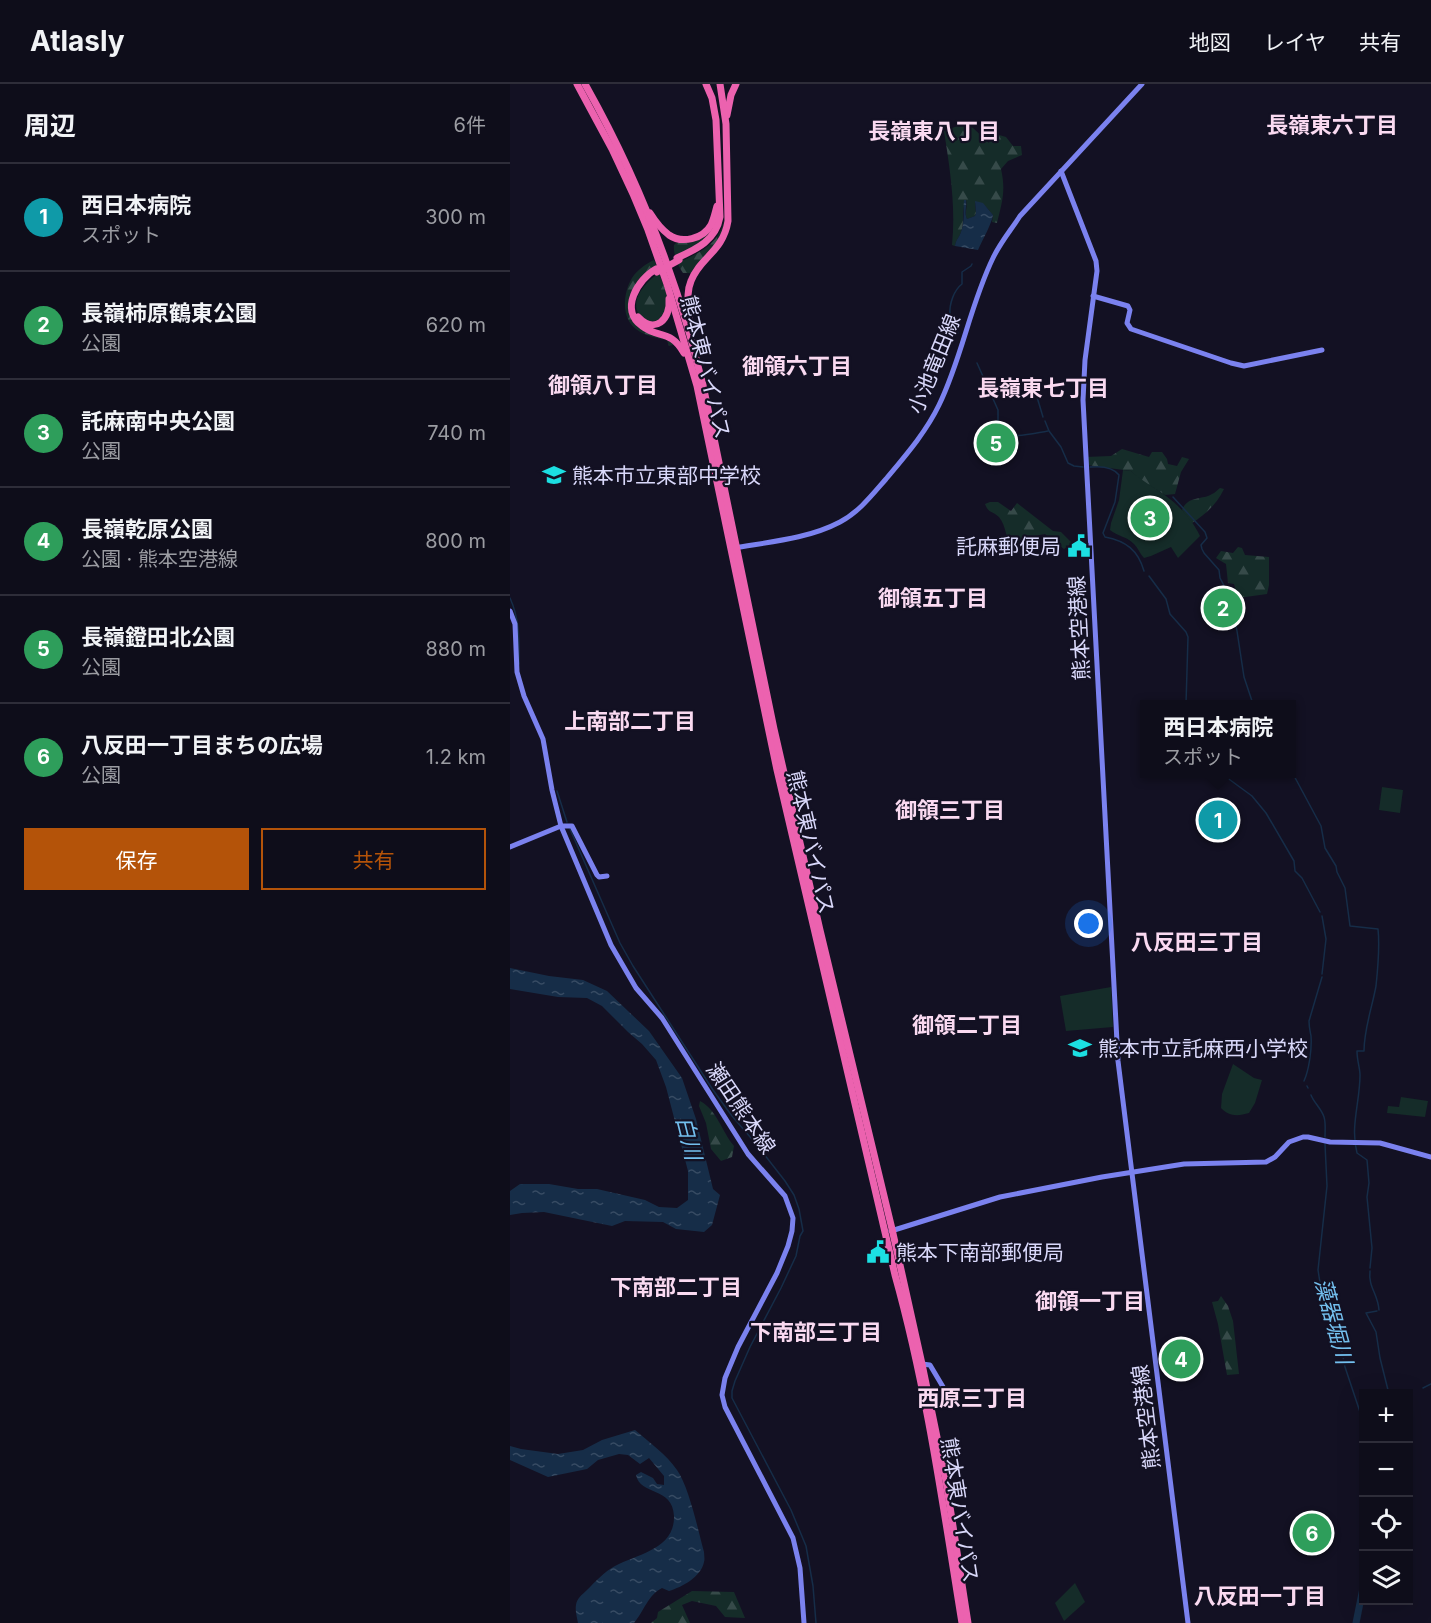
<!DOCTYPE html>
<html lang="ja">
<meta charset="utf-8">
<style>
:root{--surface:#0e0d1a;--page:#171623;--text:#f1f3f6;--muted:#9b9ca2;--line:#2e2d39;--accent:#b45309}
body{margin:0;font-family:Inter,"Noto Sans JP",sans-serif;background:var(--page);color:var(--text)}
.controls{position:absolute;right:18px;bottom:18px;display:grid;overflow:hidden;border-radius:0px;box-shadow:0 6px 24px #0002}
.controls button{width:54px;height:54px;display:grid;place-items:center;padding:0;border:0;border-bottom:2px solid var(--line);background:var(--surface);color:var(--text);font:30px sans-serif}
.you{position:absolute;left:579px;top:840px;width:21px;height:21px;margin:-15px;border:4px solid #fff;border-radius:50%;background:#1a73e8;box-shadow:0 0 0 9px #1a73e833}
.badge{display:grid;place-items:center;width:39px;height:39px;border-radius:50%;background:var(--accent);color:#fff;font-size:20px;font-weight:700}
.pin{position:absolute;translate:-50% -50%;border:3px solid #fff;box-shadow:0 2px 6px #0006}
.popup{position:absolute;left:630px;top:616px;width:156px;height:78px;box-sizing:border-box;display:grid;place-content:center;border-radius:0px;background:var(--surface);filter:drop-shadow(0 2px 4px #0005);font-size:20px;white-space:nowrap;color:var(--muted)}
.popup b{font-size:22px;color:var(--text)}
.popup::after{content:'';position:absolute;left:50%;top:100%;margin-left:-12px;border:12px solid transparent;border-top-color:var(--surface)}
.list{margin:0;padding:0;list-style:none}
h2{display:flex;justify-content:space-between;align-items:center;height:78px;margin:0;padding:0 24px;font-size:26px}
h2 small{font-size:20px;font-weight:400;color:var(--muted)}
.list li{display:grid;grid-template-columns:39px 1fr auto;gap:18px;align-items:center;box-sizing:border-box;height:108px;padding:0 24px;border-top:2px solid var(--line)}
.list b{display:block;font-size:22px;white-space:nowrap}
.list p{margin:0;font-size:20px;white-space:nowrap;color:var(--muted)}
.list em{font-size:20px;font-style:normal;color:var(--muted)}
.actions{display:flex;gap:12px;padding:18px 24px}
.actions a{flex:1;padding:14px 0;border:2px solid var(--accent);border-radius:0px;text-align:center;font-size:21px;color:var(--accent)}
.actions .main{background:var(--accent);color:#fff}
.icon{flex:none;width:33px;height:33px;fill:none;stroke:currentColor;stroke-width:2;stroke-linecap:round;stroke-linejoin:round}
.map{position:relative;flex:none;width:921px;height:1539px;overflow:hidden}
header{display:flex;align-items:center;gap:36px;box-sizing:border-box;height:84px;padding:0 30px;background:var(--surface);border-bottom:2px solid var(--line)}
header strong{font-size:28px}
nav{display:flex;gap:33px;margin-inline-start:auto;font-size:21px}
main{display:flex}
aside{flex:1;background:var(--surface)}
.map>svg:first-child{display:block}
.forest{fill:url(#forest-firs)}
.park{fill:#152c29}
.water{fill:url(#water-ripples)}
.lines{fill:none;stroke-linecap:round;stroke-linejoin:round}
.stream{stroke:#162d48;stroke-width:1.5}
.river{stroke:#162d48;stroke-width:7}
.secondary{stroke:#7b82ef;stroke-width:5}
.highway{stroke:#ec62af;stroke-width:7}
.highway-bridge{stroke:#ec62af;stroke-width:7}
.labels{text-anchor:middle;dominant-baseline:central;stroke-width:4.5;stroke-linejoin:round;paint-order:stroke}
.street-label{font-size:21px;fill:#d9d8fa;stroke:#131123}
.poi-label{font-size:21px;fill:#d9d8fa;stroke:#131123;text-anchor:start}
.neighbourhood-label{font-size:22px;font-weight:bold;fill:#fadaf1;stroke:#131123}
.water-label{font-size:22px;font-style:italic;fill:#73bfee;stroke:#131123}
</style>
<header>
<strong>Atlasly</strong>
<nav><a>地図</a><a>レイヤ</a><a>共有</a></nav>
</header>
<main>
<aside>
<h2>周辺<small>6件</small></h2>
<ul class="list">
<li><span class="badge" style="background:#0f9aa8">1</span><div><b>西日本病院</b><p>スポット</p></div><em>300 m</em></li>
<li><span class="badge" style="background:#2e9e5b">2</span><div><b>長嶺柿原鶴東公園</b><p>公園</p></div><em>620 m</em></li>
<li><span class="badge" style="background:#2e9e5b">3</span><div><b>託麻南中央公園</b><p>公園</p></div><em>740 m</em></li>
<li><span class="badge" style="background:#2e9e5b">4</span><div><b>長嶺乾原公園</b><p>公園 · 熊本空港線</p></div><em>800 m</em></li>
<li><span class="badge" style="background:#2e9e5b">5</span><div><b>長嶺鐙田北公園</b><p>公園</p></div><em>880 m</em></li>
<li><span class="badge" style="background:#2e9e5b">6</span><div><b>八反田一丁目まちの広場</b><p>公園</p></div><em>1.2 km</em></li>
</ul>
<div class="actions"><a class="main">保存</a><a>共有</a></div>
</aside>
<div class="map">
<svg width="921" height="1539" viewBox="0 0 921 1539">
<defs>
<pattern id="forest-firs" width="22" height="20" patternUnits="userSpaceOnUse" patternTransform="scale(1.5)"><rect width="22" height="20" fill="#152c29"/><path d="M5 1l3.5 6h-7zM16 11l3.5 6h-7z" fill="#364a49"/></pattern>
<pattern id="water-ripples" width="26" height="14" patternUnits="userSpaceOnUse" patternTransform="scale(1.5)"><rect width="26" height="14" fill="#162d48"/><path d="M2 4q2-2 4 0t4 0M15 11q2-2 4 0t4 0" fill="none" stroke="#374b63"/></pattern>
</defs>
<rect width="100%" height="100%" fill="#131123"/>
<!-- forest -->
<g class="forest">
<path d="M453,40L463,44L479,59L482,49L496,53L503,62H511L512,71L498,77L491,85C496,107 492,118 487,139L482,138L483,131C477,124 475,118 465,119L466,129L465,132L457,135C454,129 458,123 456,116C451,126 455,138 451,148C449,154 446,155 445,162L442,161C446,123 440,85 434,47Z"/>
<path d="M215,132H217L211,153L181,189H173C168,182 163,170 164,161L167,158H178L207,138L198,154L171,170L174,176C195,166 211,157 215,132Z"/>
<path d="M144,176L147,182L132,193L121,231L166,260L159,262L157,256C147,254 135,252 126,245C111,234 113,209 122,194C128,185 136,180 144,176Z"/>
<path d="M149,189C156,208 163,218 149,237L138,238C138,238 130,232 130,232C118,216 137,197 149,189Z"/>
<path d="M612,365L639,373L642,368H652L657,375L658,380L667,382L672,373L679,375L671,388L665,410L655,411L629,395L621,387L577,381L576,373L601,372Z"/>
<path d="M710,404L714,405C706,421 696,430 682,439L672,426C678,411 694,416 702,410C705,409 707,406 710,404Z"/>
<path d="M480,418H488L501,427L507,419L543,447L551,448L562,459L554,465L535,450C522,451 513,461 504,470V465C495,457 497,442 489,433C483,427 479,430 475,420Z"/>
<path d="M728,463L732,464L735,471L759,473V501L757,510L728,514L724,500L718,499L716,480L706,474L711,467L723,469Z"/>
<path d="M190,1017C207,1026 212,1048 224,1062L222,1073L211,1077L201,1065L196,1039L189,1022Z"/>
<path d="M711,1212L718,1222L723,1237L729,1290L717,1291L708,1240L702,1218L708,1217Z"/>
<path d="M182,1507L224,1508L235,1534L215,1533L206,1522L182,1517L172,1521L180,1539H141L147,1534L148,1528Z"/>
</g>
<!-- park -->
<g class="park">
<path d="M613,386L621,387C632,397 644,403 656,412C670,422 683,437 690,452L668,474L661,463L641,472L634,474C630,470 628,464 624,460C618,453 607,452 600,446L601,439L609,416Z"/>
<path d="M872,703L893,706L890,729L869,726Z"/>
<path d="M601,903L603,943L556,947L550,912Z"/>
<path d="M723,980L744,994L752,996L745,1019L739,1029C729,1032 719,1033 711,1024L712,1010Z"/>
<path d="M891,1013L918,1017L915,1033L877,1029L878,1022L889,1023Z"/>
<path d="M799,1432L813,1433V1458L792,1456L789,1442L799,1441Z"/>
<path d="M565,1499L575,1518L554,1537L545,1519Z"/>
</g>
<!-- water -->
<g class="water">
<path d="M454,116H456C457,123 454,129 457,135L465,132L466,129L465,117L473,119L483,131C482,139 472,157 468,166L445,162C446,155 449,154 451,148C455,138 453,126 454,116Z"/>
<path d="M0,884L39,892L73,896L97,907L139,947L172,994L186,1035L203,1105L210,1111L202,1141L194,1148L166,1145L153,1138L115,1137L102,1142L34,1128L12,1129L0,1131V1107L10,1100H39L68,1105H87L135,1116L149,1123L167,1124L178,1116V1087L156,1003L146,976L132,960L118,948L92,922L77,914L48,913L0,905Z"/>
<path d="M125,1346C140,1359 156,1370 167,1386C179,1403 188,1446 194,1468C194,1471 195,1475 194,1478C191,1493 172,1503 159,1507L152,1504C138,1511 134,1527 124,1539H68C67,1533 65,1527 66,1521C67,1514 72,1511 77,1506C85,1498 95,1487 105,1482C128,1470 165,1465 164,1432C163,1402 130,1412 126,1391L131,1388L143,1394L147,1400L154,1401V1392L139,1374L130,1380L118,1371L109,1370L88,1376L77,1385L38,1393L0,1376V1362L11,1365L48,1370L73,1366L92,1356Z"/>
</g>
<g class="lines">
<!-- stream -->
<g class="stream">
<path d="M448,249C446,244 441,236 440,231C439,220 444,206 452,200V188L461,182L462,180"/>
<path d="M467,279L488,326V338"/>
<path d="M527,313L533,333"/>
<path d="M535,337L539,347L551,363L558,379L564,382L573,383"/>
<path d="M487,344L486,348C504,355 520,350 538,347"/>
<path d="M580,383C590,382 603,383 609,391L605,418L593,449L595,453C616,457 628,466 634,487"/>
<path d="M663,413L695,448L697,454L691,461L692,465L694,469L709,486L710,494L719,511L727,547L734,593L742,617L741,620"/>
<path d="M639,492L656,515L660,530L676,548L678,553L676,620"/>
<path d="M0,514C10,536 9,557 9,580"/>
<path d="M782,688L811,742L815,764L826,782L827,788L835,804L840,842L868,845C870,863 868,883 866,902C862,924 854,945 854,967H847C847,977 850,984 850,991C850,1018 840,1043 847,1069L857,1076L859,1099L857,1113L862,1164L860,1184"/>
<path d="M712,690L742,712L756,729L784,777L785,787L792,794L810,828"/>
<path d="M47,707L57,738"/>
<path d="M60,745L110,859L123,882L203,1006L222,1032L247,1061L275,1097L284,1111L289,1125L293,1147L290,1152L286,1172L271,1204L240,1263L225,1297L222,1307V1314L281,1426L296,1462L303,1502L306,1539"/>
<path d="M812,832L816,855L812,890"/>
<path d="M794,997C799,986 802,965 801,952C800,947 799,943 799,937L812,893"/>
<path d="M797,1002L798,1004"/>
<path d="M801,1011C804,1019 811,1024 814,1033C816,1039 815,1047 815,1053"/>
<path d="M815,1060L817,1102L808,1186L811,1205L822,1242L830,1257L835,1283L854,1340"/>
<path d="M860,1187C858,1203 868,1210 869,1226"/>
<path d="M867,1227L856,1229L866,1248L870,1274L879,1310"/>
<path d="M913,1304L921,1300"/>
</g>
<!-- river -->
<path class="river" d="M846,1539L854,1499"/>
<!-- secondary -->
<g class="secondary">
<path d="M551,87L586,177L587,187L575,276L573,316L608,977L678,1539"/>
<path d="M583,212L618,222L620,226L617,239L621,245L721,279L734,282L812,266"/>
<path d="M223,464C258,458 298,455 330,438C349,428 362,411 376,395C396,371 416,348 429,321C452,274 460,221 483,174C490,159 501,146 510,132L632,0"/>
<path d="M0,527L5,540L7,588L14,612L33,655L42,706L51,742L101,861L126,904L152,934L238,1070L275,1112L283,1134L282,1147L278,1162L267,1189L228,1263L215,1294L212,1311L215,1323L283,1454L290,1484L294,1539"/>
<path d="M0,763L51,742H62L87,791L89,793L97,792"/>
<path d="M381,1147L490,1113L592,1093L674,1080L756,1078L765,1073L779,1058L793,1053H798L820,1058L870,1059L921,1073"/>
<path d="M412,1280L420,1281L442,1318"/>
</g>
<!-- highway -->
<g class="highway">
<path d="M67,0L102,65L123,110L138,146L157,200L187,302L267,686L385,1191C417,1305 433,1422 452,1539"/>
<path d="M75,0C119,78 154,162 179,248C184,265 188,283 193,301L264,645L310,846L382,1145L412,1280L436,1397L458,1539"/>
<path d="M217,31L221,11L226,0"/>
<path d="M140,129C145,137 151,145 159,151C172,160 193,155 201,141C204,135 205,129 207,122"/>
<path d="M167,174C187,165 206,156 210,133L206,36L202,14L196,0"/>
<path d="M146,185C128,195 109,226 132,242C149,255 160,245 174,269"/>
<path d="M128,233C145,251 161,235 159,215"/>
<path d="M179,240C180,226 175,211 181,197C190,173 213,168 218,137L216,40L210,0"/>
</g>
<!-- highway-bridge -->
<path class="highway-bridge" d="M147,188L169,176"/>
</g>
<!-- icons -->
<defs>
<g id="school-bare" transform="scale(1.8)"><path d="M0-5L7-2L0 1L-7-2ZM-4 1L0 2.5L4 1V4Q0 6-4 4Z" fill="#1cdfe2" stroke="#131123" stroke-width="2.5" paint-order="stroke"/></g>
<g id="civic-bare" transform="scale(1.8)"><path d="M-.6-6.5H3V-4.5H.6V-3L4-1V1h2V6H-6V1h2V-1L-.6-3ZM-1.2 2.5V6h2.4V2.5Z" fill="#1cdfe2" stroke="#131123" stroke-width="2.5" paint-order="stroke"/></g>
</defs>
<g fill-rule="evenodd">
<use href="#school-bare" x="44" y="391"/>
<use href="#civic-bare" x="569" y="462"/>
<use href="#school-bare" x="570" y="964"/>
<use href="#civic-bare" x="368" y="1168"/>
</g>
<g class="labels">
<!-- street labels -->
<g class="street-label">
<text transform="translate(424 280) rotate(-68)">小池竜田線</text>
<text transform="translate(196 283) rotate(76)">熊本東バイパス</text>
<text transform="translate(569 544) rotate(-93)">熊本空港線</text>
<text transform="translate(301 758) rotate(77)">熊本東バイパス</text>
<text transform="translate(231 1024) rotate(56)">瀬田熊本線</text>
<text transform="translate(636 1333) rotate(-97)">熊本空港線</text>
<text transform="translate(450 1426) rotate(81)">熊本東バイパス</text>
</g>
<!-- poi labels -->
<g class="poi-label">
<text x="62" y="391">熊本市立東部中学校</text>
<text x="551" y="462" text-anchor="end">託麻郵便局</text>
<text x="588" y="964">熊本市立託麻西小学校</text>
<text x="386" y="1168">熊本下南部郵便局</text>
</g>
<!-- neighbourhood labels -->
<g class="neighbourhood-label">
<text x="822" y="41">長嶺東六丁目</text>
<text x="424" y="47">長嶺東八丁目</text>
<text x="287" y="282">御領六丁目</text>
<text x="93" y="301">御領八丁目</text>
<text x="533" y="304">長嶺東七丁目</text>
<text x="423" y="514">御領五丁目</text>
<text x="120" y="637">上南部二丁目</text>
<text x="440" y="726">御領三丁目</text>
<text x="687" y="858">八反田三丁目</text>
<text x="457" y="941">御領二丁目</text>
<text x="166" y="1203">下南部二丁目</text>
<text x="580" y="1217">御領一丁目</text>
<text x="306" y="1248">下南部三丁目</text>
<text x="462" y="1314">西原三丁目</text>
<text x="750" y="1512">八反田一丁目</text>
</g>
<!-- water labels -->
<g class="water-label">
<text transform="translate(179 1054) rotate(76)">白川</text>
<text transform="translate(824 1237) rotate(75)">藻器堀川</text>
</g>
</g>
</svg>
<div class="controls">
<button>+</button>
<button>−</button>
<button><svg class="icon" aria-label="locate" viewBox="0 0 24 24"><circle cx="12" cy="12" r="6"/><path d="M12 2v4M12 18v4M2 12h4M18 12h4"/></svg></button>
<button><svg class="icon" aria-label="layers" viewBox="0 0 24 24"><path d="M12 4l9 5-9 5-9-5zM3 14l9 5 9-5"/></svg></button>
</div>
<div class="you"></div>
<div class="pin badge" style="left:708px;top:736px;background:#0f9aa8">1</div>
<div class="popup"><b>西日本病院</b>スポット</div>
<div class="pin badge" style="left:713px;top:524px;background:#2e9e5b">2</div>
<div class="pin badge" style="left:640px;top:434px;background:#2e9e5b">3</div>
<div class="pin badge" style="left:671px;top:1275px;background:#2e9e5b">4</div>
<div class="pin badge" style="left:486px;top:359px;background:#2e9e5b">5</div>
<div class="pin badge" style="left:802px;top:1449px;background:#2e9e5b">6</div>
</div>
</main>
